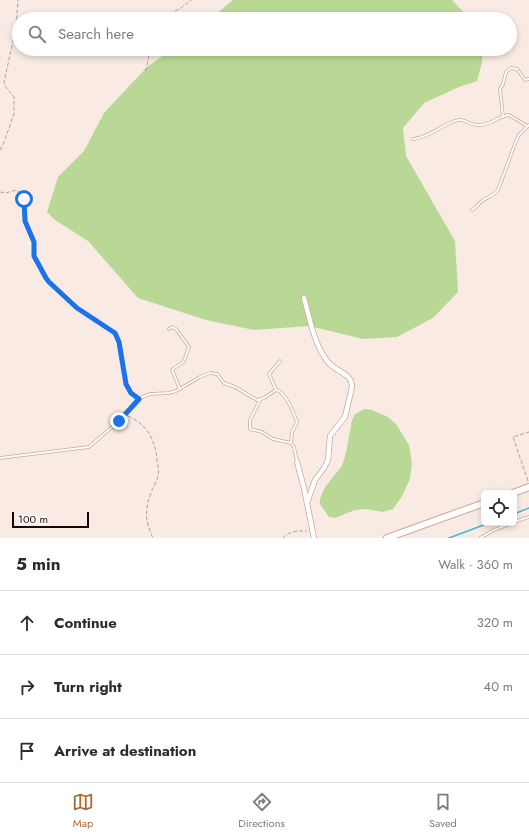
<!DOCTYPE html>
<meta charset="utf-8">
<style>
:root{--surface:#fff;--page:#f2f2f3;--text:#2b2b33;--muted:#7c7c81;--line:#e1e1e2;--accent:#ab6a34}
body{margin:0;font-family:Jost,sans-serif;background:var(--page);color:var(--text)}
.controls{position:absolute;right:12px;bottom:12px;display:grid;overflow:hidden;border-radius:6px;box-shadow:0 2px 6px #0003}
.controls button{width:36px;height:36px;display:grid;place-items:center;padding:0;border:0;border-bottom:1px solid var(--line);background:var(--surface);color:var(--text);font:20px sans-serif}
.scale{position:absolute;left:12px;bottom:10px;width:77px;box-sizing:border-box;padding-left:4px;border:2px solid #150905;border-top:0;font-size:11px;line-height:14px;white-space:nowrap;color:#150905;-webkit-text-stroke:3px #fafafa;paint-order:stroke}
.stop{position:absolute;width:12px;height:12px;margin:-9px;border:3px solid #1a73e8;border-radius:50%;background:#fff}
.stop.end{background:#1a73e8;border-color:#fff;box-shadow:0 1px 4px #0008}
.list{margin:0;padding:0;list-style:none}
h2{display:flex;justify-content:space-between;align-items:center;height:52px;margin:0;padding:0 16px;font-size:17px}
h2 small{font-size:13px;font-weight:400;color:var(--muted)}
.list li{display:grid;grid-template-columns:26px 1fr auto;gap:12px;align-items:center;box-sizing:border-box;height:64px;padding:0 16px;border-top:1px solid var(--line)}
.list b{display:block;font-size:15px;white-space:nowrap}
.list em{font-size:13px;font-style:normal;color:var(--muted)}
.icon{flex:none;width:22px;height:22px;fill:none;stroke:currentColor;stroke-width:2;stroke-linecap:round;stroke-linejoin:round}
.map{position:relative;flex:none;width:529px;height:538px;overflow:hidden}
.search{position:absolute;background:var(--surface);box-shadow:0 2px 6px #0003;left:12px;right:12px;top:12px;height:44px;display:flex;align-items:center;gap:10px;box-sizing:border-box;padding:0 14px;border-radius:22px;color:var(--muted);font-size:15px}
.sheet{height:244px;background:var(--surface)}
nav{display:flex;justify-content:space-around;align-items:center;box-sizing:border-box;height:56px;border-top:1px solid var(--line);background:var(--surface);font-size:11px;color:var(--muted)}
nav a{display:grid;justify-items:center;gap:2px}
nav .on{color:var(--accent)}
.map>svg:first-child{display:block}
.green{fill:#bad895}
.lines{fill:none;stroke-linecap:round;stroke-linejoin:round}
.stream{stroke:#40b9db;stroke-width:1.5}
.lane-casing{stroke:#cda899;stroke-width:3.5}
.street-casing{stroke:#cda899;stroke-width:6}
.secondary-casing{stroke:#cda899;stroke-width:8}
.path{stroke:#afa19b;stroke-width:1;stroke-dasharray:4 2;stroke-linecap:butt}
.lane{stroke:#fff;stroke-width:2}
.street{stroke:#fff;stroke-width:4.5}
.secondary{stroke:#fff;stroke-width:6}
.route{stroke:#1a73e8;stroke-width:5}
</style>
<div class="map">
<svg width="529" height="538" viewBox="0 0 529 538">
<rect width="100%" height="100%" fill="#f9eae3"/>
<!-- green -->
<g class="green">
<path d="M233,0H452L470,19H210Z"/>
<path d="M172,49H483L482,62L477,81L459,87L424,103L403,128L406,156L455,241L458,292L433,318L397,337L363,339L309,326L254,330L206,320L138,298L88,241L55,220L47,212L58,177L84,151L104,113L146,68Z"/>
<path d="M364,409L372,410L388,417L396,424L409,445L412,463L410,479L402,496L393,509L383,512L366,509L355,510L335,518L329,517L320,504V499L325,487L342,466L346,453L352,420L355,414Z"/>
</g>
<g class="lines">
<!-- stream -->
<g class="stream">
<path d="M514,514L529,508"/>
<path d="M449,538L489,523"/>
</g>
<!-- lane casing -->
<g class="lane-casing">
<g id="lane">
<path d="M503,117L500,89L503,84L506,72L511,68L517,69L525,80L529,79"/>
<path d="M413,139C427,138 438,128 450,123C465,115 468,126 479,125C491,125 501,115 509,115L527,126"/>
<path d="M472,210C476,208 478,204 482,201C488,197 493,196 498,190L516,141L519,135L529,125"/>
<path d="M169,329L172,327L176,329L189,347C187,351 186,358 183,362C180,366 175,366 172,370L180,389"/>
<path d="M276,390L269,374L280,361"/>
<path d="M260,400L250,420V429L262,432L273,439L291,443L294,447L297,461"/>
<path d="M0,458L89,447L119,421L142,397L150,394L169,393L176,391L200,377L210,373L217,374L224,383L235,387L257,400L264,398L276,390C285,391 294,413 297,422L292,432L291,443"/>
<path d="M514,522L529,517"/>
<path d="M480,538L494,530L512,523"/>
</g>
</g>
<!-- street casing -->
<g class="street-casing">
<g id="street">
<path d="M304,298C310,319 314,345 328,362C336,372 352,373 352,387L345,417L330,436L328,460L324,468L315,480L307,503"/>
<path d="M297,462L304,488L314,538"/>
</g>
</g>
<!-- secondary casing -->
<g class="secondary-casing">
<g id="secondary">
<path d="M513,493L529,487"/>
<path d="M387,538L484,503"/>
</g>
</g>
<!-- path -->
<g class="path">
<path d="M159,19L181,8L191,0"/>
<path d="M146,71L150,49"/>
<path d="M0,150L4,142L14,114V97L5,86L4,82L16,28L18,0"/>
<path d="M0,192L6,193L16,190L22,194L25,203V221L34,243V256L37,262L49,282L77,308L115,333L119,342L126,384L129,390L137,397"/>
<path d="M128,416C148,425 155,440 157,460C158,465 159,471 158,476C157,481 154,486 152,490C145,509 144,519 153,538"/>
<path d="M528,481L513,437L529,432"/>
<path d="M283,538C290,530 298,531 307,531"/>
</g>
<!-- lane -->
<use href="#lane" class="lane"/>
<!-- street -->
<use href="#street" class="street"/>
<!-- secondary -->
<use href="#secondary" class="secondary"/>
</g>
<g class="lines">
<!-- route -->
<path class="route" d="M24,199L25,221L34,242V256L46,278L49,282L77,308L115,333L119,342L126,384L131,393L139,399L119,421"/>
</g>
</svg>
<div class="controls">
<button><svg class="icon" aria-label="locate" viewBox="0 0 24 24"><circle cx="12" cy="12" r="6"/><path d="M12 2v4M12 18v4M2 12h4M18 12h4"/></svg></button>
</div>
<div class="scale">100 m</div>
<div class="stop" style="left:24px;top:199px"></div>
<div class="stop end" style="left:119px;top:421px"></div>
<div class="search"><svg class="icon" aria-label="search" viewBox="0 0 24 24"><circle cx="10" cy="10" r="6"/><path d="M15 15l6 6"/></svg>Search here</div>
</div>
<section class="sheet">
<h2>5 min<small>Walk · 360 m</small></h2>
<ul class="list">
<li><svg class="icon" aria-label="ahead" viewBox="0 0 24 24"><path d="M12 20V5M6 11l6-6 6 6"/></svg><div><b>Continue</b></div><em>320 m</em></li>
<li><svg class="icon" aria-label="right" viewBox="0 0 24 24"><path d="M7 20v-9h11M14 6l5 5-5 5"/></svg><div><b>Turn right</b></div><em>40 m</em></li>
<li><svg class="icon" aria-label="arrive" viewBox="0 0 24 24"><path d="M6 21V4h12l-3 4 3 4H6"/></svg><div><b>Arrive at destination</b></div></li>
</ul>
</section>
<nav>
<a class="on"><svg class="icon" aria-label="map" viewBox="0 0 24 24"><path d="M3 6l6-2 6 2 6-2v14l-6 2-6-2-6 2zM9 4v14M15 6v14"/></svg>Map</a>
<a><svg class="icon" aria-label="directions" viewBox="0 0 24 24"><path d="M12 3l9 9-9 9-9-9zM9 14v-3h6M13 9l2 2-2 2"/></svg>Directions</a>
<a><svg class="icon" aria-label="saved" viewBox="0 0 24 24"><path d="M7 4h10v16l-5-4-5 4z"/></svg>Saved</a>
</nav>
